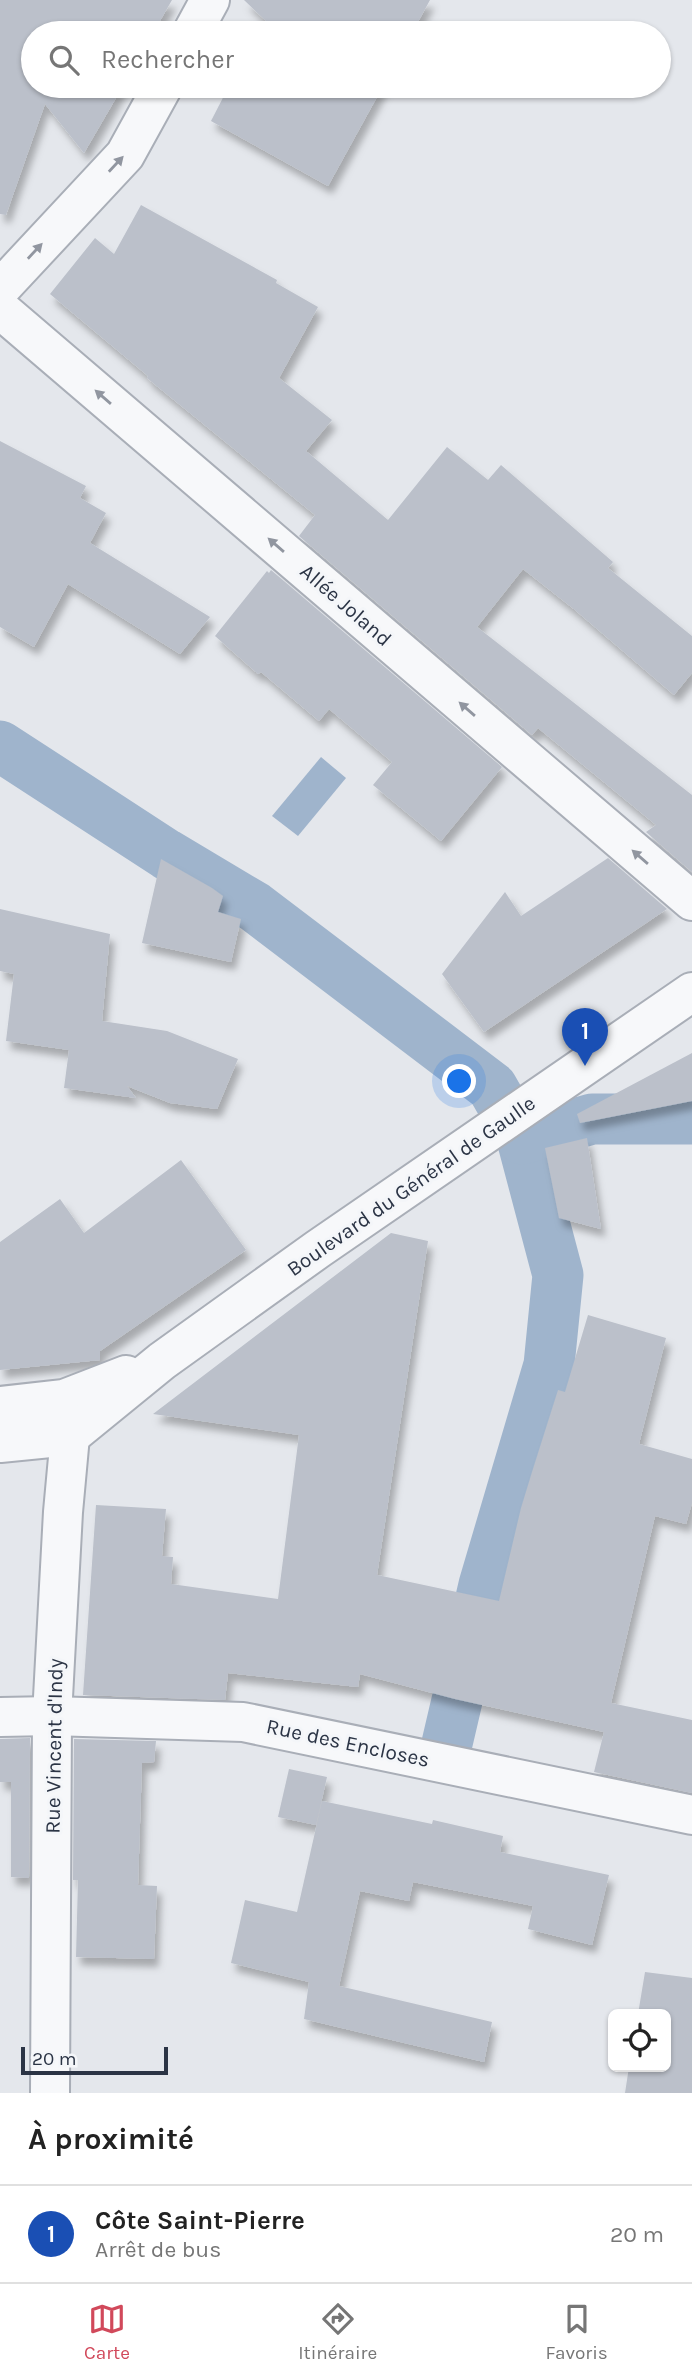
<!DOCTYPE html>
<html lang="fr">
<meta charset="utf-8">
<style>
:root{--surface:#fff;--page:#f2f2f2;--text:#222;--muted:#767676;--line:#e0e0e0;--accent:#d1495b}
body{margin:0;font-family:Karla,sans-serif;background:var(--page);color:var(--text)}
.controls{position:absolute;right:21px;bottom:21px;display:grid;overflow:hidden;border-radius:10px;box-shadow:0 2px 5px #0004}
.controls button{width:63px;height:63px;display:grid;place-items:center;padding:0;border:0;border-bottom:2px solid var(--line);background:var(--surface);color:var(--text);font:35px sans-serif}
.scale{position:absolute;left:21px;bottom:18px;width:147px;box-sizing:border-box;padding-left:7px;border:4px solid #2b3445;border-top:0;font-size:19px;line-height:24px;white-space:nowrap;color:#2b3445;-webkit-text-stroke:5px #f4f6f9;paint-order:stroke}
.you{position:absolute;left:460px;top:1082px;width:24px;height:24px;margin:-18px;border:5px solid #fff;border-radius:50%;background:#1a73e8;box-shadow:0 0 0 10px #1a73e833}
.badge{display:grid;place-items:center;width:46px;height:46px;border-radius:50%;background:var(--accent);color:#fff;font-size:23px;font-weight:700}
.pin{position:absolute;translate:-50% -58px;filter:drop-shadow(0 2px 4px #0008)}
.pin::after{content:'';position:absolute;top:37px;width:24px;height:21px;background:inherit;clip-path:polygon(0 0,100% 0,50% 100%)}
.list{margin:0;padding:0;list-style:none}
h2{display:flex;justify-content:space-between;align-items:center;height:91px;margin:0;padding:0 28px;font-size:30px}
h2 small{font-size:23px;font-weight:400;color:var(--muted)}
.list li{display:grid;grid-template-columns:46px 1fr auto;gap:21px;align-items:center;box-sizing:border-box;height:98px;padding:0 28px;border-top:2px solid var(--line)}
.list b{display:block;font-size:26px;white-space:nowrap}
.list p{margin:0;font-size:23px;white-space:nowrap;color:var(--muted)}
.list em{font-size:23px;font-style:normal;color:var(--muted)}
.icon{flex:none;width:38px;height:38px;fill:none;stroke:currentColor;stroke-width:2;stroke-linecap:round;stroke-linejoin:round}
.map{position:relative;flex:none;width:692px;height:2093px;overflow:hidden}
.search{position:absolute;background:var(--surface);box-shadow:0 2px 5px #0004;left:21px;right:21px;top:21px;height:77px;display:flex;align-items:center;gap:18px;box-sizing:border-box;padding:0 24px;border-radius:38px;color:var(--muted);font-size:26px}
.sheet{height:189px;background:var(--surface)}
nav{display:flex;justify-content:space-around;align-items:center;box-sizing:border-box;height:98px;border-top:2px solid var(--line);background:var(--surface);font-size:19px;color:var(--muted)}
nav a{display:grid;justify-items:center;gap:4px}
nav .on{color:var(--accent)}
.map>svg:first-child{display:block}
.water{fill:#9fb4cc}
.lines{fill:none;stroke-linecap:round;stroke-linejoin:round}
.canal{stroke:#9fb4cc;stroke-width:51}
.building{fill:#bbc0ca;filter:url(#shadow)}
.minor-casing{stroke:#a9aeb7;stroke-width:42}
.tertiary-casing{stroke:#a9aeb7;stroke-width:42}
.minor{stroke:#f7f8fa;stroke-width:38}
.tertiary{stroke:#f7f8fa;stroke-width:38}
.oneway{fill:#9196a0}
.labels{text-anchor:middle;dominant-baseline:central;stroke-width:6;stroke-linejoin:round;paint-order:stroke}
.street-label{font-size:21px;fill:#2b3445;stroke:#f4f6f9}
</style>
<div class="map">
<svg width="692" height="2093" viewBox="0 0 692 2093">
<defs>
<filter id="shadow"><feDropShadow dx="4.5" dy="8" stdDeviation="3.5" flood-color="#0004"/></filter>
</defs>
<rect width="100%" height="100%" fill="#e4e7ec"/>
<!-- water -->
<path class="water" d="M321,757L346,778L298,836L272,816Z"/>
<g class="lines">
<!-- canal -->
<g class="canal">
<path d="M0,746L166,854L255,907L492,1087L522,1139L558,1275L549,1365L484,1585L445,1752"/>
<path d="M522,1139L592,1119H692"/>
</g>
</g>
<!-- building -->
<g class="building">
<path d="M0,0H172L153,33H33V86H123L84,153L45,104L6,215L0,214Z"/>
<path d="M244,0H430L412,33H258L267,22Z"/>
<path d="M229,86H383L328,186L211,121Z"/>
<path d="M141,205L277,280L276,283L318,307L279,378L332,420L306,451L388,520L447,447L488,480L501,465L613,562L608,568L692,636V673L674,695L575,610L523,569L477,627L692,795V872L646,832L656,825L538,728L532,735L299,536L315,515L147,378L148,376L50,294L95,238L114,254Z"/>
<path d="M0,441L86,486L80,498L106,513L90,543L210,617L180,654L68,584L34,647L0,627Z"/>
<path d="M271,570L502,767L441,841L373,785L392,762L329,709L319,721L261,672L258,674L215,636L267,571L269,573Z"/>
<path d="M608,858L667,909L484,1032L442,974L505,892L521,916Z"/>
<path d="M161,859L212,888L223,896L218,912L241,919L231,962L142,943Z"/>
<path d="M0,909L110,934L102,1021L167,1031L238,1059L217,1109L170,1103L127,1086L136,1098L64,1088L69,1050L6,1041L14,974L0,971Z"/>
<path d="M692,1053V1101L580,1123L577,1114Z"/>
<path d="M587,1138L601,1229L559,1218L545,1148Z"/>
<path d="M181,1160L246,1250L100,1351V1360L0,1370V1242L60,1199L84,1233Z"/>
<path d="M391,1233L428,1241L377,1575L499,1601L521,1508L532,1472L558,1390L565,1392L588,1315L666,1338L639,1444L692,1459V1503L686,1524L655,1516L611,1703L692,1720V1793L594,1772L604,1732L455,1699L360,1674L358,1687L228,1673L225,1700L83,1695L96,1505L166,1509L162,1556L173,1557L171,1584L278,1599L299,1435L153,1414Z"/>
<path d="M30,1738L29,1878L11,1877V1782H0V1739Z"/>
<path d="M74,1739L156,1741L154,1762L142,1763L138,1885L157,1886L154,1959L76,1957L78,1880H73Z"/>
<path d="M289,1769L327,1777L316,1825L278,1817Z"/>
<path d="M322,1801L432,1824L433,1820L503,1836L500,1852L609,1875L592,1945L528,1929L533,1906L413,1882L409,1901L360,1891L339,1986L492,2022L484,2062L304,2019L309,1982L231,1963L245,1900L297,1912Z"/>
<path d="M645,1972L692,1978V2093H625L629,2067H666V2014H638Z"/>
</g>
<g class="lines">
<!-- minor casing -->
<g class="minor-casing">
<g id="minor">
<path d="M192,33L210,0"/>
<path d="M0,289L125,155L163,86"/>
<path d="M0,309L692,901"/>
<path d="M0,1717L52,1716L243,1722L692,1815"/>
<path d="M50,2093L52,1716L63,1512L70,1436L65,1405"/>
</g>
</g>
<!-- tertiary casing -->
<g class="tertiary-casing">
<g id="tertiary">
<path d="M0,1406L64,1399L126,1375"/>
<path d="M0,1443L70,1436L162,1361L318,1249L692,992"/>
</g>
</g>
<!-- minor -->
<use href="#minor" class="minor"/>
<!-- tertiary -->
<use href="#tertiary" class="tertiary"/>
</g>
<!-- one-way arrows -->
<defs><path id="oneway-solid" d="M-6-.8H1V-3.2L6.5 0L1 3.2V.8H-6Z" transform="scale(1.75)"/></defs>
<g class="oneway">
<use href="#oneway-solid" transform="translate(116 164) rotate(-47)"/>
<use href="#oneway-solid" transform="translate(35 251) rotate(-47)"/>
<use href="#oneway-solid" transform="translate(103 397) rotate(-139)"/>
<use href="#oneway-solid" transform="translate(276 545) rotate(-139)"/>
<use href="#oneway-solid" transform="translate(467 709) rotate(-139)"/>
<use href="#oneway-solid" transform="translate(640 857) rotate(-139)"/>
</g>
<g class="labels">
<!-- street labels -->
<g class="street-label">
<text transform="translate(346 605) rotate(41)">Allée Joland</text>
<text transform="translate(411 1186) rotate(-35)">Boulevard du Général de Gaulle</text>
<text transform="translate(348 1743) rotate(12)">Rue des Encloses</text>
<text transform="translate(54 1746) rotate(-89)">Rue Vincent d'Indy</text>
</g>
</g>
</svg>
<div class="controls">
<button><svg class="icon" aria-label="locate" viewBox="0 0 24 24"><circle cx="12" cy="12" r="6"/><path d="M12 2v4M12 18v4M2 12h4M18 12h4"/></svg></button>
</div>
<div class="scale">20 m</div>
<div class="you"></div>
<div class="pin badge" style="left:585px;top:1066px;background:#1a4fb4">1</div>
<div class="search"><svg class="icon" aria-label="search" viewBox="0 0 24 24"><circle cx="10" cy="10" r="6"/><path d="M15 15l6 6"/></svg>Rechercher</div>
</div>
<section class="sheet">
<h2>À proximité<small></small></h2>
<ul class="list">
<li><span class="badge" style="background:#1a4fb4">1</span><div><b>Côte Saint-Pierre</b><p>Arrêt de bus</p></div><em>20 m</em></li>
</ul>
</section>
<nav>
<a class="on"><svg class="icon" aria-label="map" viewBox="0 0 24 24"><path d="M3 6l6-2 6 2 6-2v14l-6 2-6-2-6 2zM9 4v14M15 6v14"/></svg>Carte</a>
<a><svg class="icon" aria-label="directions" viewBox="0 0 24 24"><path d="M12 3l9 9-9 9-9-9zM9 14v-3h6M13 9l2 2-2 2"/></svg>Itinéraire</a>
<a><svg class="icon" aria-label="saved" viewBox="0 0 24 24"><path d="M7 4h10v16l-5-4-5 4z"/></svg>Favoris</a>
</nav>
